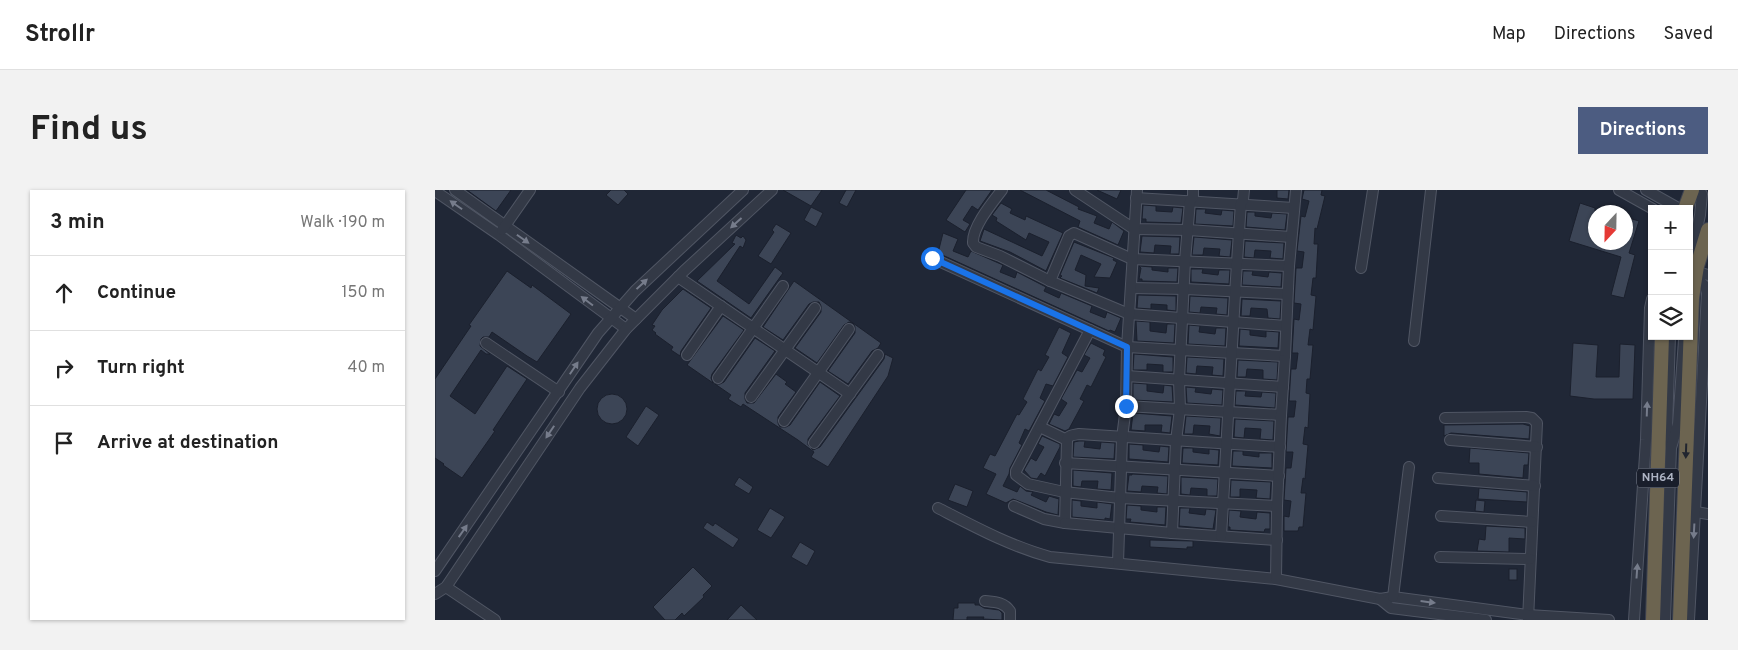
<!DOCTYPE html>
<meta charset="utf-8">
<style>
:root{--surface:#fff;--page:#f2f2f2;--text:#222;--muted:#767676;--line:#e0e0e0;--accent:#4c5c81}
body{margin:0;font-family:Overpass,sans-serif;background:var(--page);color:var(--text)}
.controls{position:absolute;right:15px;top:15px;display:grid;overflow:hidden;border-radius:0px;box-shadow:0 1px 4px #0004}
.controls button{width:45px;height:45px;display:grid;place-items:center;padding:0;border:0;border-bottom:1px solid var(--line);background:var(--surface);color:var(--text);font:25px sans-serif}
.compass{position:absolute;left:1153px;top:15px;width:45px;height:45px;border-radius:50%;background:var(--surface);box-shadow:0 1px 4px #0004;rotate:202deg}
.stop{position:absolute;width:15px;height:15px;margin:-11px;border:4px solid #1a73e8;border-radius:50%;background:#fff}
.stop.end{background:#1a73e8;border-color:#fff;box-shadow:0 1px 5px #0008}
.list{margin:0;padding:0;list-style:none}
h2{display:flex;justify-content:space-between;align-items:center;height:65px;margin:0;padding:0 20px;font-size:21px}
h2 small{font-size:16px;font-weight:400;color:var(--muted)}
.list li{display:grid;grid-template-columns:32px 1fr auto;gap:15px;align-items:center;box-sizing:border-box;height:75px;padding:0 20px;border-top:1px solid var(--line)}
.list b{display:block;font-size:19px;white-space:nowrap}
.list em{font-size:16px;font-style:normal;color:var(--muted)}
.icon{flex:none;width:28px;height:28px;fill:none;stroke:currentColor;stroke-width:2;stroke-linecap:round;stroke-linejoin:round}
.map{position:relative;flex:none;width:1273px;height:430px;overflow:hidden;border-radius:0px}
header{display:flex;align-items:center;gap:30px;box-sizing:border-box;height:70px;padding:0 25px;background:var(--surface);border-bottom:1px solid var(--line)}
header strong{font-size:24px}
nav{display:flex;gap:28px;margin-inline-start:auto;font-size:18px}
.intro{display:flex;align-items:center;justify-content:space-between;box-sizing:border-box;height:120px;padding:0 30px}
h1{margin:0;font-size:35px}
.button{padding:12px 22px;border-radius:0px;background:var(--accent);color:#fff;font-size:18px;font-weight:700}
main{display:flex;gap:30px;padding:0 30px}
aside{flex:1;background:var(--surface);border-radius:0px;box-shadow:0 1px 4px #0004}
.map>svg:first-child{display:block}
.building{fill:#3c4556;stroke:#1b202d}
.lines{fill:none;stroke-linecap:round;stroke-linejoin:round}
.minor-casing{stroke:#505664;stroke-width:12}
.highway-casing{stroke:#3e4351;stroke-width:16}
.minor{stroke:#333946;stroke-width:10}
.highway{stroke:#6c6450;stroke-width:14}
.oneway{fill:#767c8b}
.oneway2{fill:#21252f}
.route{stroke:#1a73e8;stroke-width:6}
.labels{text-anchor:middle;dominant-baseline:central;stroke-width:4;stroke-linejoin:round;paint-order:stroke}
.shield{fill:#191e2b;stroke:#818695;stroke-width:1}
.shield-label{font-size:12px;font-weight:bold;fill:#adb3c3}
</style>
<header>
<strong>Strollr</strong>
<nav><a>Map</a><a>Directions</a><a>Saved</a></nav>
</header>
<div class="intro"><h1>Find us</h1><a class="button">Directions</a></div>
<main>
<aside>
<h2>3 min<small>Walk · 190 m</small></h2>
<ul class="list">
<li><svg class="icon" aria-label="ahead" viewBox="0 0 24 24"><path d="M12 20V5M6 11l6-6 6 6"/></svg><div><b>Continue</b></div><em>150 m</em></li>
<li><svg class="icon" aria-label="right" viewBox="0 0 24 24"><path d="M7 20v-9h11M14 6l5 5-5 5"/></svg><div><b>Turn right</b></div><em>40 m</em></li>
<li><svg class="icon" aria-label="arrive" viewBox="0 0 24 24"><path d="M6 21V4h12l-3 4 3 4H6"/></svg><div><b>Arrive at destination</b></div></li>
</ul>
</aside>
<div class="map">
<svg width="1273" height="430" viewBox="0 0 1273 430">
<rect width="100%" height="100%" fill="#202736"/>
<!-- building -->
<g class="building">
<path d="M32,0H76L61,21Z"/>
<path d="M176,0H189L193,4L183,15L171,5Z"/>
<path d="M348,0H387L376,16Z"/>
<path d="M411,0H421L412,17L404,13Z"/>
<path d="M531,0H557L543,20L537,16L528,30L535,34L530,42L511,30Z"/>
<path d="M585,0H611L644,17L643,19L662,26L659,33L674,39L677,32L689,41L683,55L643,37L645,31Z"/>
<path d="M662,0H686L682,9Z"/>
<path d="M842,0H854L853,9L842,8Z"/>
<path d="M869,0H887L886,5L890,6L882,39L880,38L879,54H883L881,88H878L876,105L881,106L878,140L875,139L873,155H878L875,189H872L871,203L875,204L873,238L870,237L868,254L873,255L870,289L868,288L866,303H871L868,337H864L863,341H849V326L854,327L856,311L849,310L851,278H856L858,262H851L853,227H859L861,211H854L856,179H861L863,163H857L859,129L864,130L866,114L859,113L861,78H867L869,62L862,61L866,26L870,27L874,11L867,9Z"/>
<path d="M566,13L577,19L575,23L590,30L591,26L628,43L611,81L575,62L545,51L549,39L607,66L614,52L594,43L591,50L561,31L562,28L557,25Z"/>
<path d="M1145,13L1160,18V52H1190V27L1204,31L1194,63L1200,65L1189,108L1176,105L1186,67L1134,51Z"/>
<path d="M708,15L721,16V21L737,22L738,17L748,18L746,33L711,32V29H707Z"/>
<path d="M376,17L388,23L381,37L369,30Z"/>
<path d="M761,19H771L770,23L786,25L787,20L799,21L798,36L760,34Z"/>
<path d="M812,22H820V26L836,28L837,23L852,24L850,40L811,37Z"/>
<path d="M341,34L356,43L336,74L323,66L339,42L337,40Z"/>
<path d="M508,43L523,49L518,61L533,67L536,61L568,75L565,82L580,88L582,82L611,97L609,101L624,108L626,103L657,116L655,122L670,128L672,122L686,128L680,142L675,140L674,141L503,63Z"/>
<path d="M301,45L306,48L308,46L311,50L308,58L305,56L282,91L314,114L340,77L348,83L316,128L262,91L300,54L297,53Z"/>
<path d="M707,46L745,47L744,64H735L736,56L720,55L719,63L705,62Z"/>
<path d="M759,47L797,50L795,67L784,66L785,59L769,58L768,65H757Z"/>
<path d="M810,51L849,53L848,69L835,68L836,61L820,60L819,68L809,67Z"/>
<path d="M639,52L679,68L678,70L682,72L675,88L659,87L666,74L646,65L640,80L651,85L650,96L664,98L662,103L625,88L627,86L625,85Z"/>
<path d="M704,76L717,77V80L733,82V78H743L742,92L707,91V89H704L706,78Z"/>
<path d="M756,79H768L767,83L783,85L784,80H795L794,94L756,92Z"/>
<path d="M72,81L96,98L97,95L136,124L102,172L92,166L57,142L54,147H48L46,149L45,156L55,164H51L46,160L15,206L40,224L72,176L92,189L58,240L60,241L27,288L8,275L9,274L0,268V189L36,136L34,135Z"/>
<path d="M808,81H818L817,85L833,87L834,82L847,83L846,97L807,95Z"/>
<path d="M359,91L446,153L443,158L437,161L413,194L393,181L420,143V137L418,133L414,132L409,135L382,173L360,158L386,122V116L384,112H378L374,114L348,150L328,137Z"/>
<path d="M248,99L276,118L246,161L245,166L236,160L238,157L220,144L221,143L217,140L220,136L217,135L227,120Z"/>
<path d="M703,105L741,106V121L732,120V115L716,114V119L702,118Z"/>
<path d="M755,106L793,108L792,125L781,124L782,118L766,117L765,123L754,122Z"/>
<path d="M807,109L846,111L845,129L833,128L832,119L816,118L815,126H806Z"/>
<path d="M288,126L309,140L277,184L276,188L278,193L252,175Z"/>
<path d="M701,131L715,132V141L731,143L732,134H740L739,153L702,151Z"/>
<path d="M754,135L765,136L764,142L780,144L781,138H791L790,156L753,154Z"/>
<path d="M624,137L636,143L627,163L633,167L618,196L611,194L605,208L610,211L594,241L590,239L584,253L587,255L575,278L574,284L568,296L582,302L585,296L591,301L598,302L596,305L611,312L614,306L624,309L623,325L611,322L581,310L578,309L571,313L551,304L561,284L548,278L555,264L560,266L582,224L584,225L592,212L588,209L603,179L606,181L614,167L610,165Z"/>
<path d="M805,139L815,140V145L831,147V141L844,142L843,158L804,156Z"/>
<path d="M320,148L340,161L310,203V209L312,213H319L341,184L352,192L350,194L361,202L343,227V233L345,237H351L355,235L385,192L405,206L373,249V255L378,260L385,257L449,169L450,164L458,168L453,186L393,277L376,267L379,262L363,250L308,214L306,217L293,209L296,205L280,194H285L289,192Z"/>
<path d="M656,153L670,160L668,165L671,167L656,197L652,195L645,209L649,211L634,239L630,241L614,234L619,224L624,226L632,213L626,209L642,180L647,182L655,168L649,165Z"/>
<path d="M1138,153L1163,155L1161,187H1184L1185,154L1200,155L1198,209H1159L1135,206Z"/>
<path d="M699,164L738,167V182H728V175L712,174V180H698Z"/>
<path d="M752,167L789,169L788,186L777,185L778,177L762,176L761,184L751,183Z"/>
<path d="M803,170L843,172L842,190L828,189V180L812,179L811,187H802Z"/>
<path d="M698,193L712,194V201L728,203L729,195L737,196L738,212L698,210Z"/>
<path d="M751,197L761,198L760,202L776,204L777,199L788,200L787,215L752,213Z"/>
<path d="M801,201H811L810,206L826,207L827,202L841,203L840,218L800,215Z"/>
<circle cx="177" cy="219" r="15"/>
<path d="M211,216L224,225L203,256L191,247Z"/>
<path d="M698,223L737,226L735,243L726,242L727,235H710V241L696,240Z"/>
<path d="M751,226L786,228L785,246L774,244L775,236L759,235L758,244H749Z"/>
<path d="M800,229L839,231L838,250L825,249L826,239L810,238L809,248L799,247Z"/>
<path d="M1088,234L1095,236L1094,249L1016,243L1009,246V235Z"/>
<path d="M607,246L625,254V257L610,286L606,283L602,289L596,288L589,280L596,268L601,271L609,257L603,254Z"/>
<path d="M644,251H650L649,257L665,259L666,252L680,253L679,269L638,267L639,252Z"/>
<path d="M694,254L708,255V260L724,262L725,256L734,257L733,272L694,269Z"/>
<path d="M748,258H758V262L774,264V259L784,260L783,275L747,273Z"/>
<path d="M1035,258L1094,263L1093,275H1089L1088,288L1044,284V273H1034Z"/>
<path d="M798,261H808V265L824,267V263H837V278L797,276Z"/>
<path d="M638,280L677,283L676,300L662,299L663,291H647L646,297L638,296Z"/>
<path d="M697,284L733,286L732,304L722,303L723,297L707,296L706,302L692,301L694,285H697Z"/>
<path d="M304,287L318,297L314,304L299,295Z"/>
<path d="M746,287L783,289L782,306H772V299L756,298L755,305L746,304Z"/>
<path d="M796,290L836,292L835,309L821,308L822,300L805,299V307H795Z"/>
<path d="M520,294L538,301L532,317L513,310Z"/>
<path d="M1044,298L1092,302V312L1043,309Z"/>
<path d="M637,310L646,311V316L662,318V312L677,314L675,329L670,328V330L637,327Z"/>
<path d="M1041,310L1050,311L1049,322L1040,321Z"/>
<path d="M692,315L706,316V320L722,322V317H731L730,335L695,332L696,329H691Z"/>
<path d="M335,318L350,327L336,348L322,340Z"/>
<path d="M745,318H755L754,323L770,325L771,319L781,320L778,339L744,336Z"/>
<path d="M794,320L806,321L805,327L821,329L822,322L835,323V339H830L829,342L795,340V337H793Z"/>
<path d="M272,332L278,336L280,333L304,349L298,358L268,338Z"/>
<path d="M1051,336L1090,338V349L1074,348V362L1042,361L1044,349L1050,350Z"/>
<path d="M715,350L758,351V357H752V359L715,357Z"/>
<path d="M365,352L380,361L372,376L356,367Z"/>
<path d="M258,377L277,396L268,405L269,407L249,426L247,423L240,430H230L218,417Z"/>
<rect x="1074" y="379" width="8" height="11"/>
<path d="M523,413H540V415H544L549,418L564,420L567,423V430L548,429L549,427H532V430H518L519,418H523Z"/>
<path d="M306,415L322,430H292Z"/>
</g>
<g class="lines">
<!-- minor casing -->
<g class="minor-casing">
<g id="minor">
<path d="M20,0L201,129"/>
<path d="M567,0C557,13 537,37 538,53L541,57L565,66L615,91L694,124L851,136"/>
<path d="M640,0L699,39L753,40L856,47"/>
<path d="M1184,0L1218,19"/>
<path d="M1211,0L1245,19"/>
<path d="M0,1L64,45L191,139"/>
<path d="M701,8L859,18"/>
<path d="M67,40L95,0"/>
<path d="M497,68L692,157L850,166"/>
<path d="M1254,77L1265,25L1267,4"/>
<path d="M926,78L938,0"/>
<path d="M1261,82L1273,85"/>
<path d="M243,87L415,204"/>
<path d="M615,91L634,46L639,43L697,69L854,76"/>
<path d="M696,98L750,99L852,104"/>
<path d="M655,140L581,281V285L593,294L629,302L685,308L842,316"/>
<path d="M1235,146L1232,239L1236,257"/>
<path d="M979,151L996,0"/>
<path d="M51,153L124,202"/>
<path d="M252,165L286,116"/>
<path d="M692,186L848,197"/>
<path d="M283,188L348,96"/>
<path d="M316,207L380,118"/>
<path d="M691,216L846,225"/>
<path d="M1010,228L1091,227L1097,228L1102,233L1093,430"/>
<path d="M349,231L414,139"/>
<path d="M605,237L632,250"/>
<path d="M1015,250L1102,257"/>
<path d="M379,253L443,165"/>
<path d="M630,273L844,286"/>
<path d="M1003,288L1100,296"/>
<path d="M579,316L609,329L630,333L632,250C633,245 639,245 644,244L845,257"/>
<path d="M503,318C540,337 575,356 615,367L841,389L945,409L958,407L1093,425L1174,430"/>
<path d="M1261,322L1273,324"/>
<path d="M1006,326L1097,332"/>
<path d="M630,333L737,343L842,350"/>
<path d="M737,343L741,251L745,219L744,190L750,71L755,11L758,7V0"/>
<path d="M786,346C793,235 798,124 806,13L808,10L809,0"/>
<path d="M1005,367L1095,369"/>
<path d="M683,373L687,248L691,216L692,157L702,0"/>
<path d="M0,381L163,143L200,101L308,0"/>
<path d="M841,389L842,316L846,225L850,166L854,76L861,0"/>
<path d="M11,397L60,430"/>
<path d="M0,404L11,397L145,198L191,139L249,81L337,0"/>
<path d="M958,407L974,277"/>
<path d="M945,409L956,418L1051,430"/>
<path d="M550,411C560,412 569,412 575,421V430"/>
<path d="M1199,430L1211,250L1215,118L1217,109"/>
<path d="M1230,430L1236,258L1243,234L1249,150"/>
<path d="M1254,430L1272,103L1270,96L1260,87"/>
</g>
</g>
<!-- highway casing -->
<g class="highway-casing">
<g id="highway">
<path d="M1250,19L1257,0"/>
<path d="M1218,430L1227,146"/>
<path d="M1245,430L1257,108L1262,76L1273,40"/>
</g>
</g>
<!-- minor -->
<use href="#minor" class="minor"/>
<!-- highway -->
<use href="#highway" class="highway"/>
</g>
<!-- one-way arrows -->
<defs><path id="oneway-solid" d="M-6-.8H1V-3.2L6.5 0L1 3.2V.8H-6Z" transform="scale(1.25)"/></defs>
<g class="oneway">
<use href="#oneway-solid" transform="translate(21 15) rotate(-145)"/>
<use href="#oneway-solid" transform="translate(301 33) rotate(138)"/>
<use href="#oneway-solid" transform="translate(88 49) rotate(35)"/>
<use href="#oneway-solid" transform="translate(207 94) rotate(-43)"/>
<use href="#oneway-solid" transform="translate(152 111) rotate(-143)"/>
<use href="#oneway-solid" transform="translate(139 178) rotate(-56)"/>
<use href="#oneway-solid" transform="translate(1212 219) rotate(-88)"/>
<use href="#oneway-solid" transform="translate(115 242) rotate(124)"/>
<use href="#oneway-solid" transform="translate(28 341) rotate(-55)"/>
<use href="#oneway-solid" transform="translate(1259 341) rotate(93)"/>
<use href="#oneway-solid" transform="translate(1202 381) rotate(-86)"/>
<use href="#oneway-solid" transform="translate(993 412) rotate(7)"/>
</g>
<use class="oneway2" href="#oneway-solid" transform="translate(1251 261) rotate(92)"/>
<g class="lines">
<!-- route -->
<path class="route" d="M497,68L692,157L691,216"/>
</g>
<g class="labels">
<!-- shield labels -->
<rect class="shield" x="1202" y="278.5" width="42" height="19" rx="4"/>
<g class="shield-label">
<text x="1223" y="288">NH64</text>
</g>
</g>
</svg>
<div class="controls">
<button>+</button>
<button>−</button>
<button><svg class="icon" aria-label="layers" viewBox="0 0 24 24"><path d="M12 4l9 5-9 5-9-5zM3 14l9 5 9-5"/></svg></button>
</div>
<svg class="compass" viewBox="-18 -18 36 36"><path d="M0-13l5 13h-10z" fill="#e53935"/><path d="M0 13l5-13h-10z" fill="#767676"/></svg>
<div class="stop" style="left:497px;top:68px"></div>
<div class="stop end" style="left:691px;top:216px"></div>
</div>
</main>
